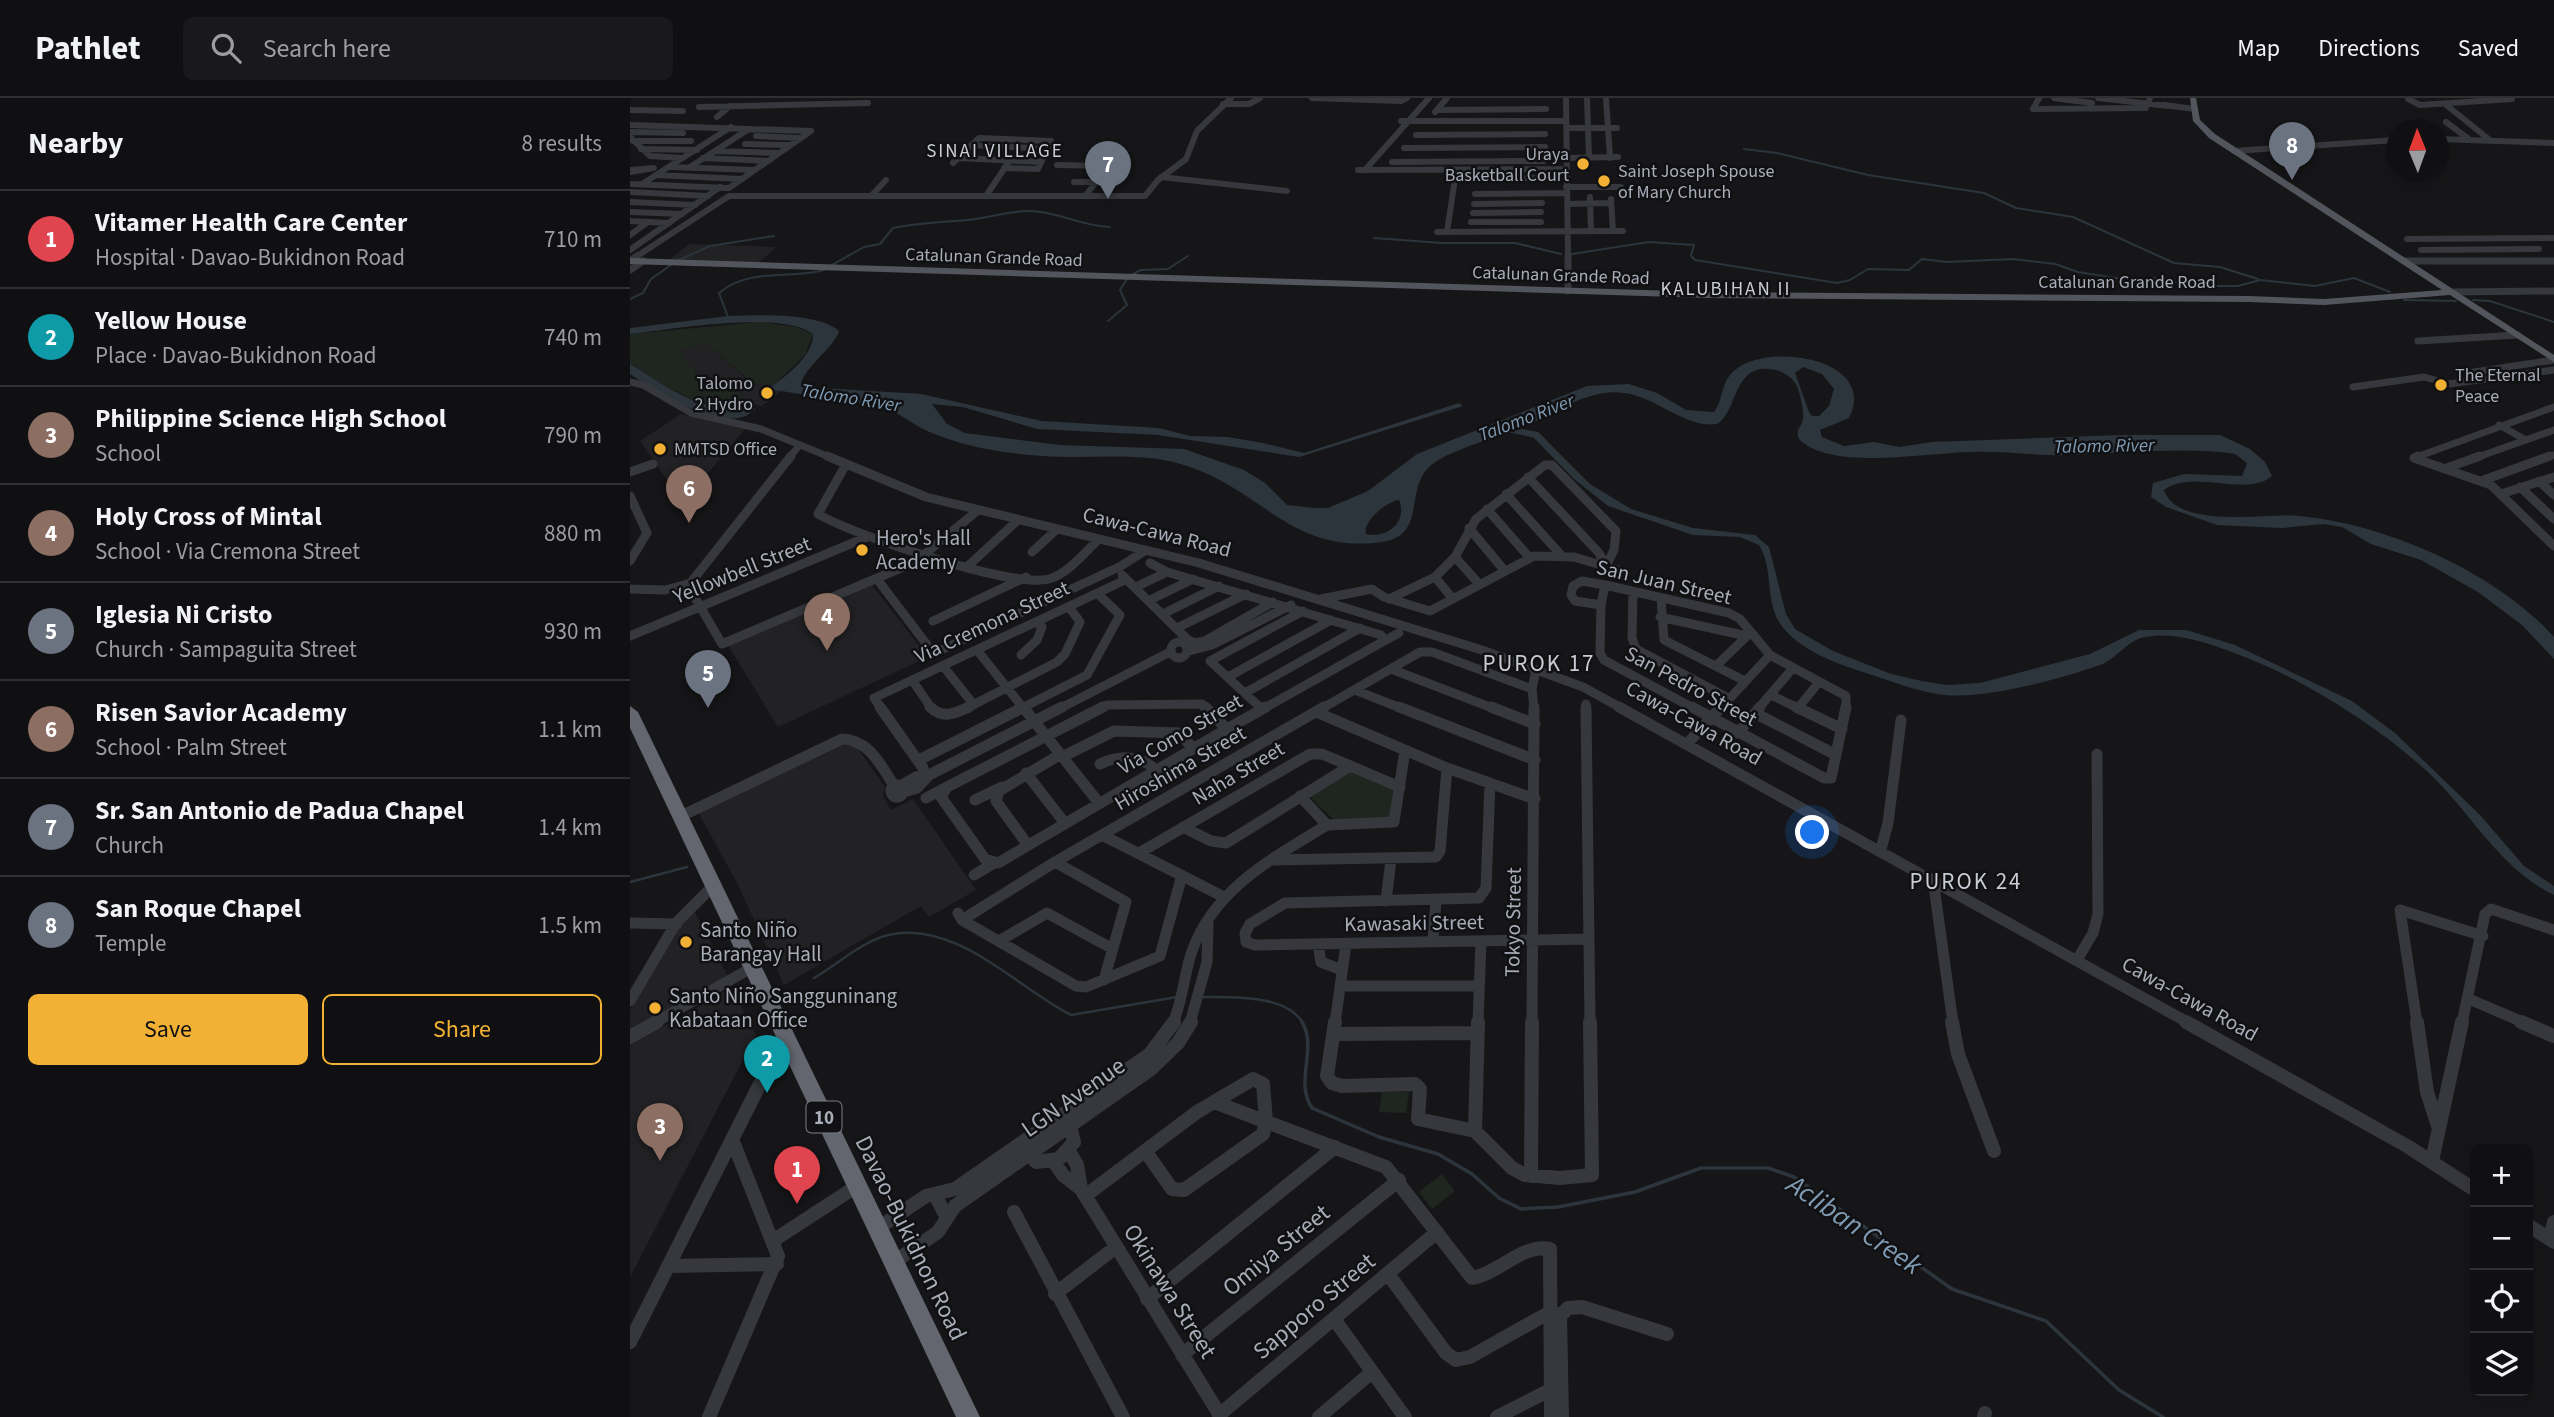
<!DOCTYPE html>
<meta charset="utf-8">
<style>
body{margin:0;font-family:"Source Sans 3",sans-serif;background:#19191b;color:#f1f3f6}
.controls{position:absolute;right:21px;bottom:21px;display:grid;overflow:hidden;border-radius:10px;box-shadow:0 7px 28px #0002}
.controls button{width:63px;height:63px;display:grid;place-items:center;padding:0;border:0;border-bottom:2px solid #303032;background:#101012;color:#f1f3f6;font:35px sans-serif}
.compass{position:absolute;left:1756px;top:21px;width:63px;height:63px;border-radius:50%;background:#101012;box-shadow:0 7px 28px #0002;rotate:359deg}
.you{position:absolute;left:1183px;top:735px;width:24px;height:24px;margin:-18px;border:5px solid #fff;border-radius:50%;background:#1a73e8;box-shadow:0 0 0 10px #1a73e833}
.badge{display:grid;place-items:center;width:46px;height:46px;border-radius:50%;background:#f2b134;color:#fff;font-size:23px;font-weight:700}
.pin{position:absolute;translate:-50% -58px;filter:drop-shadow(0 2px 4px #0008)}
.pin::after{content:'';position:absolute;top:37px;width:24px;height:21px;background:inherit;clip-path:polygon(0 0,100% 0,50% 100%)}
.list{margin:0;padding:0;list-style:none}
h2{display:flex;justify-content:space-between;align-items:center;height:91px;margin:0;padding:0 28px;font-size:30px}
h2 small{font-size:23px;font-weight:400;color:#9c9d9f}
.list li{display:grid;grid-template-columns:46px 1fr auto;gap:21px;align-items:center;box-sizing:border-box;height:98px;padding:0 28px;border-top:2px solid #303032}
.list b{display:block;font-size:26px;white-space:nowrap}
.list p{margin:0;font-size:23px;white-space:nowrap;color:#9c9d9f}
.list em{font-size:23px;font-style:normal;color:#9c9d9f}
.actions{display:flex;gap:14px;padding:21px 28px}
.actions a{flex:1;padding:16px 0;border:2px solid #f2b134;border-radius:10px;text-align:center;font-size:24px;color:#f2b134}
.actions .main{background:#f2b134;color:#111}
.icon{flex:none;width:38px;height:38px;fill:none;stroke:currentColor;stroke-width:2;stroke-linecap:round;stroke-linejoin:round}
.map{position:relative;flex:none;width:1924px;height:1319px;overflow:hidden}
header{display:flex;align-items:center;gap:42px;box-sizing:border-box;height:98px;padding:0 35px;background:#101012;border-bottom:2px solid #303032}
header strong{font-size:33px}
nav{display:flex;gap:38px;margin-inline-start:auto;font-size:24px}
.search{width:490px;height:63px;background:#19191b;display:flex;align-items:center;gap:18px;box-sizing:border-box;padding:0 24px;border-radius:10px;color:#9c9d9f;font-size:26px}
main{display:flex}
aside{flex:1;background:#101012}
.map>svg:first-child{display:block}
</style>
<header>
<strong>Pathlet</strong>
<div class="search"><svg class="icon" aria-label="search" viewBox="0 0 24 24"><circle cx="10" cy="10" r="6"/><path d="M15 15l6 6"/></svg>Search here</div>
<nav><a>Map</a><a>Directions</a><a>Saved</a></nav>
</header>
<main>
<aside>
<h2>Nearby<small>8 results</small></h2>
<ul class="list">
<li><span class="badge" style="background:#e0444e">1</span><div><b>Vitamer Health Care Center</b><p>Hospital · Davao-Bukidnon Road</p></div><em>710 m</em></li>
<li><span class="badge" style="background:#0f9aa8">2</span><div><b>Yellow House</b><p>Place · Davao-Bukidnon Road</p></div><em>740 m</em></li>
<li><span class="badge" style="background:#8d6e63">3</span><div><b>Philippine Science High School</b><p>School</p></div><em>790 m</em></li>
<li><span class="badge" style="background:#8d6e63">4</span><div><b>Holy Cross of Mintal</b><p>School · Via Cremona Street</p></div><em>880 m</em></li>
<li><span class="badge" style="background:#6b7280">5</span><div><b>Iglesia Ni Cristo</b><p>Church · Sampaguita Street</p></div><em>930 m</em></li>
<li><span class="badge" style="background:#8d6e63">6</span><div><b>Risen Savior Academy</b><p>School · Palm Street</p></div><em>1.1 km</em></li>
<li><span class="badge" style="background:#6b7280">7</span><div><b>Sr. San Antonio de Padua Chapel</b><p>Church</p></div><em>1.4 km</em></li>
<li><span class="badge" style="background:#6b7280">8</span><div><b>San Roque Chapel</b><p>Temple</p></div><em>1.5 km</em></li>
</ul>
<div class="actions"><a class="main">Save</a><a>Share</a></div>
</aside>
<div class="map">
<svg width="1924" height="1319" viewBox="0 0 1924 1319">
<rect width="100%" height="100%" fill="#161618"/>
<path fill="#222225" d="M59 146 147 149 128 165 39 162Z
M77 245 122 286H145L139 291 151 293 132 308 113 305 112 295 71 282 50 253Z
M51 316 115 331 53 405 10 343Z
M241 486 298 559 148 629 98 547Z
M211 646 227 649 255 689 253 698 261 712 283 701 346 792 299 819 291 808 154 887 107 785 68 714Z
M64 812 98 879 0 934V912L51 826Z
M102 890 126 937 0 1179V947Z"/>
<path fill="#1e261f" d="M130 224 166 229 183 236 175 257 145 286H123L77 245 50 253 71 282 112 295 113 305C73 317 33 286 0 266V236Z
M720 673 764 692 760 722H704L679 698Z
M752 994H779L776 1015 749 1014Z
M812 1076 825 1093 802 1111 789 1094Z"/>
<path fill="#2c353c" fill-rule="evenodd" d="M98 218C128 217 181 214 207 231L209 234C201 252 173 271 171 287L175 289 291 296 412 323 529 330 560 338 598 339 633 345 674 355 829 305 833 308 669 359 528 337 407 331 333 309 302 306 317 326 335 335 430 347 554 351 614 372 635 385 657 407 684 410H698L738 393 787 356 957 288 999 286 1027 295 1056 312 1084 314C1094 301 1090 284 1105 272 1139 243 1249 261 1219 320L1190 332 1192 339 1214 348 1244 344 1269 349 1302 344 1493 337H1590L1620 351 1635 364 1642 378C1616 400 1563 370 1534 392 1547 432 1638 415 1668 418 1754 425 1866 474 1924 539V561L1892 527 1848 494 1791 462 1741 446 1712 429 1694 426 1652 430 1587 427 1536 409 1521 399 1523 385 1554 376 1612 378 1617 365 1605 356C1555 348 1489 356 1438 357 1406 358 1374 353 1342 354 1299 354 1201 374 1169 341 1165 331 1171 330 1173 321 1174 313 1170 295 1167 288 1164 281 1153 273 1146 272 1102 262 1109 313 1087 326 1058 330 1031 304 1004 297 963 285 925 316 890 331 871 339 849 343 830 352 819 356 806 362 798 370 775 394 796 438 752 444 662 456 634 394 560 369 512 352 463 362 413 358 373 355 332 349 295 332 281 325 269 315 254 309L138 291C154 280 184 258 183 236 151 212 41 231 0 236V230ZM1173 269 1192 276 1204 291 1199 308 1189 318H1182L1179 314 1165 275ZM769 402C778 423 758 441 736 436 732 424 757 403 769 402Z
M0 266C25 281 55 304 84 308 98 310 109 305 123 307L125 311C100 340 30 295 6 280L0 276Z
M910 336 960 386 1001 411 1063 430 1125 437 1139 449 1156 516 1165 531 1203 553 1261 576 1292 583 1317 587 1350 585 1460 556 1509 532H1556L1605 547 1722 603 1765 635 1850 717 1894 768 1924 788V797C1870 771 1842 716 1800 676 1750 629 1672 580 1607 556 1579 545 1545 533 1515 539 1497 542 1487 561 1470 567 1430 581 1356 601 1315 597 1287 594 1259 582 1233 574 1205 565 1175 554 1155 532 1133 508 1145 472 1129 447L1110 439 1063 437 978 408 944 381 903 339Z"/>
<g fill="none" stroke-linecap="round" stroke-linejoin="round">
<path stroke="#2c353c" stroke-width="2" d="M1114 51 1147 55 1238 77 1354 95 1386 110 1443 119 1544 165 1590 169 1628 181
M744 140 812 145H885L931 156
M942 156 1019 144 1064 147 1061 158 1065 162 1207 185 1220 182 1238 171 1279 172 1292 161 1317 164 1383 161 1425 166 1448 174 1493 181 1526 180 1563 188H1608L1630 182 1685 188 1724 180 1760 194
M47 163 80 148 144 138
M200 168 234 149 250 146 263 130C288 125 312 124 338 122 359 120 381 112 402 113 429 114 450 128 480 129
M501 177 511 172 538 171 558 158
M0 201 13 195 21 181 41 167
M1774 202 1826 203
M1843 202 1860 203 1924 224
M98 219 89 195C120 169 158 182 194 172
M478 223 497 207 490 192 497 181"/>
<path stroke="#2c353c" stroke-width="2.5" d="M0 784 57 769
M184 880C208 866 231 844 258 837 325 821 386 889 441 917L547 899
M571 899C600 899 656 896 673 925"/>
<path stroke="#2c353c" stroke-width="3.5" d="M672 924C688 950 664 984 682 1010L749 1039 808 1056 842 1076 869 1100 891 1111 928 1109 1005 1094 1071 1070H1138L1164 1079 1322 1191 1416 1223 1489 1292 1533 1319"/>
<path stroke="#2c353c" stroke-width="6" d="M877 331 907 337 915 345"/>
<path stroke="#37383d" stroke-width="6" d="M682 0 771 3 777 0
M936 0 938 160
M957 0 959 60
M976 0 980 60
M1409 0 1403 11 1516 10 1520 0
M1424 0 1462 5
M1468 0 1538 8
M1778 1 1790 7 1882 1
M593 6H619L630 0
M1815 6 1861 43
M1534 7 1565 11
M69 9 238 5
M0 12 53 13
M807 12 916 11
M805 14 817 0
M87 19 100 8
M771 23H936
M1816 24 1840 42
M0 27 181 33
M936 30H987
M0 34 53 35
M786 37 915 36
M126 38 171 40
M0 39 20 58 52 60
M1808 41 1924 45
M3 43H61
M115 46 160 47
M342 47 418 51
M774 50 915 49
M11 51 67 52
M85 53 149 55
M1604 53 1766 42
M73 60 137 63
M329 60 411 64
M936 60 988 59
M762 64 914 63
M323 65 349 40 421 43 408 71 374 70
M427 67 479 68
M41 69 125 72
M60 69 119 31
M728 72 936 71
M735 72 799 0
M0 74 24 70 1 72
M27 77 112 81
M531 79 657 93
M825 81 908 80
M444 84H466
M0 86 99 90 181 33
M12 86 101 29
M936 89H991
M0 94 78 98
M845 96 936 95
M242 97 256 82
M356 98 378 65
M455 98 479 68
M960 99 961 133
M981 101 983 133
M0 104 65 107
M844 106 912 105
M937 106 981 105
M0 114 52 116
M843 115 911 114
M0 123 39 125
M841 124H911
M807 134 993 133
M817 134 826 74
M0 137 18 124
M1777 141 1924 140
M0 152 90 89
M1791 152 1909 151
M4 160 99 98H515L528 82 556 61 567 33 601 0"/>
<path stroke="#37383d" stroke-width="7" d="M938 158V193
M0 163 7 158
M1774 163H1924
M0 172 13 163
M1823 194 1924 193
M1788 243 1887 237
M1844 274 1924 262
M0 284 13 287 61 315 131 331 202 360
M1723 289 1794 279 1819 286 1924 272
M1869 327 1896 342
M159 360 168 349
M1784 360 1924 309
M1845 360 1924 332
M1915 360 1924 357"/>
<path stroke="#37383d" stroke-width="9" d="M161 358 62 483 64 498 92 546 285 464 347 413
M197 358 296 399 569 465 852 552 953 589 993 611
M1784 360 1861 387 1924 448
M1784 360 1788 358
M215 368 188 416C223 437 383 491 419 481 438 476 455 454 469 441
M1814 371 1850 358
M0 374 23 366
M898 379 969 455 976 468
M1851 383 1920 358
M1909 383 1924 397
M1890 389 1924 421
M876 396 931 457
M1871 396 1924 379
M0 398 17 435 0 463
M857 411 899 459
M839 430 874 472
M402 454 427 431
M825 459 850 487
M520 465 537 474 751 537 754 543 633 611
M339 467 388 422
M492 477 558 542 565 545 575 543 643 504
M805 479 823 501
M247 481 301 552
M975 487 1099 515 1110 521 1140 557 1216 598V611
M506 489 537 474
M0 491 35 492 61 485
M1003 494 1002 540 1006 551 1098 600
M1031 500 1034 542 1115 583
M691 501 742 491 754 499 800 513 904 458 944 459 988 472
M759 501 805 479 825 459 846 421 915 367H922L986 433 984 452 976 468
M520 502 563 481
M971 507 970 555 974 562 1065 611
M971 507 945 503 941 497 943 488 952 483 975 487
M971 507 975 487
M533 516 589 488
M1030 519 1117 538
M303 523 396 479
M547 530 616 496
M0 538 237 439
M754 543 769 535
M541 552a8 8 0 1 1 16 0a8 8 0 1 1-16 0Z
M347 552 394 611
M309 553 491 468 516 452
M559 553 582 547 661 507
M391 557 407 542 412 529 406 524
M313 568 344 607
M1086 568 1119 536
M761 571 865 611
M598 579 701 522
M282 582 302 611
M725 592 773 611
M615 595 730 530
M1141 597 1170 611
M956 606V611
M1168 610 1189 584
M252 611 244 600 495 482
M335 611 427 564 435 556 450 524 439 509
M390 611 457 577 490 517 467 495
M429 611 540 554
M469 611 477 607 572 606 577 611
M632 611 580 563 673 513
M691 611 790 554H802L902 591
M904 611 902 591 906 572
M1090 611 1140 557
M1128 611 1163 570"/>
<path stroke="#37383d" stroke-width="11" d="M250 609 293 670
M300 609C313 621 324 616 339 609
M393 609 469 705
M473 609 317 689 311 699 355 761 368 765 597 631
M575 609 597 631
M630 609 632 611
M769 609 905 662
M861 609 905 626
M956 609 960 925
M989 609 1559 925
M1062 609 1194 680H1201L1216 609
M1166 609 1212 631
M686 614 817 670 905 701
M1125 615 1206 657
M597 631 636 609
M1108 635 1130 609
M1057 646 1091 609
M434 658 484 633 549 635 563 650
M289 662 394 609
M470 666C489 657 509 657 525 671
M396 675 434 724
M860 685 856 790 849 800 655 805 620 826 615 835 616 844 625 847 958 841
M261 693a6 6 0 1 1 12 0a6 6 0 1 1-12 0Z
M270 688 286 679 299 677 432 609
M274 694 287 690 299 677
M670 698 697 727 764 724 775 652
M296 700 315 690
M345 702 372 689
M49 719 212 641C240 642 251 668 265 689
M553 729 581 743 596 745 720 668
M472 737 592 798
M397 746 366 703 369 693 431 656
M1251 751 1258 725 1271 622
M509 755 680 656H692L770 689
M642 762 806 759 810 753 817 670
M425 764 496 804 474 882
M344 777 364 765
M1303 781 1323 925
M756 803 761 762
M328 815 332 822 446 888 456 889 530 858 552 777
M332 822 425 764 694 609
M0 825 47 826
M369 843 417 815 481 850
M803 844 806 802
M688 846 691 864 712 872
M1447 862 1463 835 1468 816 1467 656
M710 888H848
M1839 901 1895 925
M0 903 46 825 83 788
M24 925 123 869
M543 925C553 902 554 876 562 853 585 790 643 760 697 727
M560 925 577 864 578 825
M705 925 716 846
M848 925 851 843
M902 925 904 609
M1787 925 1770 812 1853 838
M1832 925 1855 816 1861 811 1924 832"/>
<path stroke="#37383d" stroke-width="14" d="M705 924 697 978 702 985 712 988 785 986 790 991 788 1021 845 1033 882 1070 895 1077 930 1080 962 1077 960 924
M1322 924 1328 956 1364 1053
M1556 924 1777 1048 1845 1092
M1787 924 1797 994 1809 1031
M1891 924 1924 938
M703 936 847 935
M0 939 27 924
M584 1004 756 1069 842 1180C868 1176 893 1145 920 1151L921 1319
M845 1033 848 924
M395 1051 406 1064 429 1061 444 1044 439 1024
M439 1053 447 1067 451 1091
M1802 1063 1832 924
M424 1064 433 1077 451 1091 591 1319
M901 1078 902 924
M305 1097 317 1120
M455 1098 567 1014 623 981 633 986 636 1023 633 1036 554 1092 542 1091 516 1054
M384 1114 493 1319
M1898 1127 1924 1144
M248 1130 296 1098 325 1091 520 956 544 924
M1920 1141 1924 1124
M144 1142 227 1088
M264 1164 308 1134 325 1108 521 971 548 945 561 924
M39 1168 147 1166
M758 1176 816 1255 826 1262 840 1259 922 1213
M425 1196 486 1149
M517 1201 705 1049
M704 1221 775 1319
M0 1244 133 980 143 965 162 952
M552 1257 769 1082
M589 1317 807 1134
M79 1319 148 1158 102 1041
M689 1319 742 1274
M867 1319 922 1291
M932 1319 930 1218 938 1210 952 1209 1037 1236
M1354 1319 1355 1315"/>
<path fill="#53555c" fill-rule="evenodd" d="M1560 0H1566L1570 22 1585 36 1924 257V264L1820 197 1694 207 1619 204 1077 200 0 166V160L1077 194 1619 198 1694 201 1812 192 1579 40 1563 23Z"/>
<path fill="#63666e" fill-rule="evenodd" d="M0 608 8 614 350 1319H326L0 630Z"/>
</g>
<g fill="#f2b134" stroke="#111113" stroke-width="2.5">
<circle cx="953" cy="66" r="7"/>
<circle cx="974" cy="83" r="7"/>
<circle cx="1811" cy="287" r="7"/>
<circle cx="137" cy="295" r="7"/>
<circle cx="30" cy="351" r="7"/>
<circle cx="232" cy="452" r="7"/>
<circle cx="56" cy="844" r="7"/>
<circle cx="25" cy="910" r="7"/>
</g>
<g text-anchor="middle" stroke-width="5" stroke-linejoin="round" paint-order="stroke">
<g font-size="18" fill="#a8adb8" stroke="#111113" text-anchor="start">
<text x="939" y="62" text-anchor="end">Uraya<tspan x="939" dy="21">Basketball Court</tspan></text>
<text x="988" y="79">Saint Joseph Spouse<tspan x="988" dy="21">of Mary Church</tspan></text>
<text x="1825" y="283">The Eternal<tspan x="1825" dy="21">Peace</tspan></text>
<text x="123" y="291" text-anchor="end">Talomo<tspan x="123" dy="21">2 Hydro</tspan></text>
<text x="44" y="357">MMTSD Office</text>
</g>
<g font-size="18" fill="#a8adb8" stroke="#111113">
<text transform="translate(364 159) rotate(2)" y="6">Catalunan Grande Road</text>
<text transform="translate(931 177) rotate(2)" y="6">Catalunan Grande Road</text>
<text x="1497" y="190">Catalunan Grande Road</text>
</g>
<g font-size="19" letter-spacing="2" fill="#c9ccd4" stroke="#111113">
<text x="365" y="59">SINAI VILLAGE</text>
<text x="1096" y="197">KALUBIHAN II</text>
</g>
<g font-size="19" font-style="italic" fill="#7f9bb3" stroke="#111113">
<text transform="translate(221 299) rotate(9)" y="7">Talomo River</text>
<text transform="translate(896 319) rotate(-21)" y="7">Talomo River</text>
<text transform="translate(1474 347) rotate(-1)" y="7">Talomo River</text>
</g>
<rect fill="#111113" stroke="#7b7e86" stroke-width="2" x="176.5" y="1003.5" width="35" height="31" rx="5"/>
<g font-size="19" font-weight="bold" fill="#a8adb8">
<text x="194" y="1026">10</text>
</g>
<g font-size="21" fill="#a8adb8" stroke="#111113">
<text transform="translate(527 434) rotate(14)" y="7">Cawa-Cawa Road</text>
<text transform="translate(112 472) rotate(-22)" y="7">Yellowbell Street</text>
<text transform="translate(1034 484) rotate(13)" y="7">San Juan Street</text>
<text transform="translate(362 524) rotate(-25)" y="7">Via Cremona Street</text>
<text transform="translate(1061 588) rotate(28)" y="7">San Pedro Street</text>
<text transform="translate(1064 625) rotate(29)" y="7">Cawa-Cawa Road</text>
<text transform="translate(550 636) rotate(-30)" y="7">Via Como Street</text>
<text transform="translate(550 670) rotate(-30)" y="7">Hiroshima Street</text>
<text transform="translate(608 675) rotate(-31)" y="7">Naha Street</text>
<text transform="translate(883 824) rotate(-89)" y="7">Tokyo Street</text>
<text transform="translate(784 825) rotate(-1)" y="7">Kawasaki Street</text>
<text transform="translate(1560 901) rotate(29)" y="7">Cawa-Cawa Road</text>
</g>
<g font-size="21" fill="#a8adb8" stroke="#111113" text-anchor="start">
<text x="246" y="447">Hero's Hall<tspan x="246" dy="24">Academy</tspan></text>
<text x="70" y="839">Santo Niño<tspan x="70" dy="24">Barangay Hall</tspan></text>
<text x="39" y="905">Santo Niño Sangguninang<tspan x="39" dy="24">Kabataan Office</tspan></text>
</g>
<g font-size="23" letter-spacing="2" fill="#c9ccd4" stroke="#111113">
<text x="909" y="573">PUROK 17</text>
<text x="1336" y="791">PUROK 24</text>
</g>
<g font-size="24" fill="#a8adb8" stroke="#111113">
<text transform="translate(443 999) rotate(-35)" y="8">LGN Avenue</text>
<text transform="translate(281 1140) rotate(64)" y="8">Davao-Bukidnon Road</text>
<text transform="translate(646 1152) rotate(-39)" y="8">Omiya Street</text>
<text transform="translate(540 1193) rotate(58)" y="8">Okinawa Street</text>
<text transform="translate(684 1208) rotate(-40)" y="8">Sapporo Street</text>
</g>
<g font-size="28" font-style="italic" fill="#7f9bb3" stroke="#111113">
<text transform="translate(1225 1126) rotate(34)" y="10">Acliban Creek</text>
</g>
</g>
</svg>
<div class="controls">
<button>+</button>
<button>−</button>
<button><svg class="icon" aria-label="locate" viewBox="0 0 24 24"><circle cx="12" cy="12" r="6"/><path d="M12 2v4M12 18v4M2 12h4M18 12h4"/></svg></button>
<button><svg class="icon" aria-label="layers" viewBox="0 0 24 24"><path d="M12 4l9 5-9 5-9-5zM3 14l9 5 9-5"/></svg></button>
</div>
<svg class="compass" viewBox="-18 -18 36 36"><path d="M0-13l5 13h-10z" fill="#e53935"/><path d="M0 13l5-13h-10z" fill="#9c9d9f"/></svg>
<div class="you"></div>
<div class="pin badge" style="left:167px;top:1106px;background:#e0444e">1</div>
<div class="pin badge" style="left:137px;top:995px;background:#0f9aa8">2</div>
<div class="pin badge" style="left:30px;top:1063px;background:#8d6e63">3</div>
<div class="pin badge" style="left:197px;top:553px;background:#8d6e63">4</div>
<div class="pin badge" style="left:78px;top:610px;background:#6b7280">5</div>
<div class="pin badge" style="left:59px;top:425px;background:#8d6e63">6</div>
<div class="pin badge" style="left:478px;top:101px;background:#6b7280">7</div>
<div class="pin badge" style="left:1662px;top:82px;background:#6b7280">8</div>
</div>
</main>
